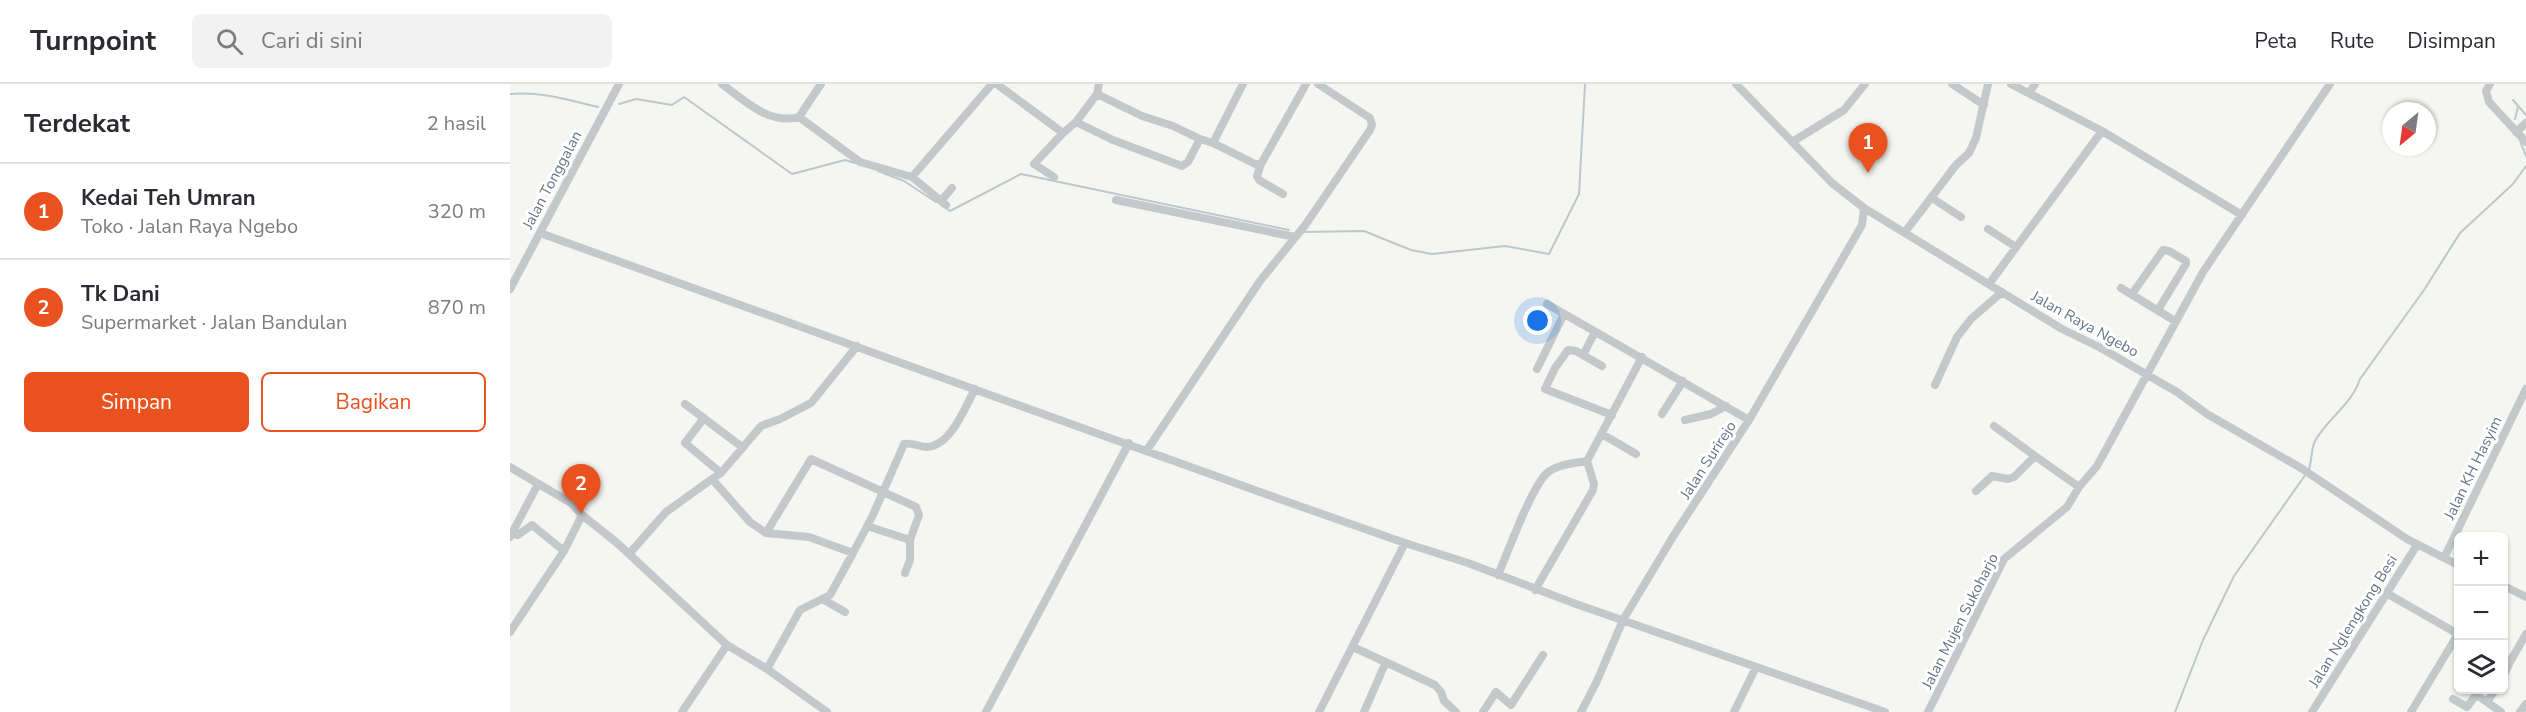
<!DOCTYPE html>
<html lang="id">
<meta charset="utf-8">
<style>
body{margin:0;font-family:"Nunito Sans",sans-serif;background:#f2f2f3;color:#2b2b33}
.controls{position:absolute;right:18px;bottom:18px;display:grid;overflow:hidden;border-radius:9px;box-shadow:0 2px 4px #0004}
.controls button{width:54px;height:54px;display:grid;place-items:center;padding:0;border:0;border-bottom:2px solid #e1e1e2;background:#fff;color:#2b2b33;font:30px sans-serif}
.compass{position:absolute;left:1872px;top:18px;width:54px;height:54px;border-radius:50%;background:#fff;box-shadow:0 2px 4px #0004;rotate:209deg}
.you{position:absolute;left:1028px;top:237px;width:21px;height:21px;margin:-15px;border:4px solid #fff;border-radius:50%;background:#1a73e8;box-shadow:0 0 0 9px #1a73e833}
.badge{display:grid;place-items:center;width:39px;height:39px;border-radius:50%;background:#e9511e;color:#fff;font-size:20px;font-weight:700}
.pin{position:absolute;translate:-50% -50px;filter:drop-shadow(0 2px 3px #0008)}
.pin::after{content:'';position:absolute;top:32px;width:21px;height:18px;background:inherit;clip-path:polygon(0 0,100% 0,50% 100%)}
.list{margin:0;padding:0;list-style:none}
h2{display:flex;justify-content:space-between;align-items:center;height:78px;margin:0;padding:0 24px;font-size:26px}
h2 small{font-size:20px;font-weight:400;color:#7c7c81}
.list li{display:grid;grid-template-columns:39px 1fr auto;gap:18px;align-items:center;box-sizing:border-box;height:96px;padding:0 24px;border-top:2px solid #e1e1e2}
.list b{display:block;font-size:22px;white-space:nowrap}
.list p{margin:0;font-size:20px;white-space:nowrap;color:#7c7c81}
.list em{font-size:20px;font-style:normal;color:#7c7c81}
.actions{display:flex;gap:12px;padding:18px 24px}
.actions a{flex:1;padding:14px 0;border:2px solid #e9511e;border-radius:9px;text-align:center;font-size:21px;color:#e9511e}
.actions .main{background:#e9511e;color:#fff}
.icon{flex:none;width:33px;height:33px;fill:none;stroke:currentColor;stroke-width:2;stroke-linecap:round;stroke-linejoin:round}
.map{position:relative;flex:none;width:2016px;height:628px;overflow:hidden}
header{display:flex;align-items:center;gap:36px;box-sizing:border-box;height:84px;padding:0 30px;background:#fff;border-bottom:2px solid #e1e1e2}
header strong{font-size:28px}
nav{display:flex;gap:33px;margin-inline-start:auto;font-size:21px}
.search{width:420px;height:54px;background:#f2f2f3;display:flex;align-items:center;gap:15px;box-sizing:border-box;padding:0 21px;border-radius:9px;color:#7c7c81;font-size:22px}
main{display:flex}
aside{flex:1;background:#fff}
.map>svg:first-child{display:block}
</style>
<header>
<strong>Turnpoint</strong>
<div class="search"><svg class="icon" aria-label="search" viewBox="0 0 24 24"><circle cx="10" cy="10" r="6"/><path d="M15 15l6 6"/></svg>Cari di sini</div>
<nav><a>Peta</a><a>Rute</a><a>Disimpan</a></nav>
</header>
<main>
<aside>
<h2>Terdekat<small>2 hasil</small></h2>
<ul class="list">
<li><span class="badge">1</span><div><b>Kedai Teh Umran</b><p>Toko · Jalan Raya Ngebo</p></div><em>320 m</em></li>
<li><span class="badge">2</span><div><b>Tk Dani</b><p>Supermarket · Jalan Bandulan</p></div><em>870 m</em></li>
</ul>
<div class="actions"><a class="main">Simpan</a><a>Bagikan</a></div>
</aside>
<div class="map">
<svg width="2016" height="628" viewBox="0 0 2016 628">
<rect width="100%" height="100%" fill="#f5f6f1"/>
<g fill="none" stroke-linecap="round" stroke-linejoin="round">
<path stroke="#bcc8cc" stroke-width="2" d="M0 10C30 7 59 16 88 23
M2003 16 2016 31
M109 20 126 15 162 21 174 13 282 90 335 76 345 79
M2005 35 2008 23
M2010 57 2016 72
M368 87 394 97 426 118
M436 124 440 127 511 90 779 146
M795 148 854 147 901 166 922 170 995 162 1039 170 1069 110 1075 0
M1799 385C1802 376 1801 365 1805 357 1818 334 1842 320 1850 295L1914 206 1950 149 2003 100 2016 82
M1665 628 1693 556 1724 492 1796 390"/>
<path stroke="#c5c8cb" stroke-width="8" d="M212 0C235 17 259 41 289 33
M311 0 289 33 350 78 402 93 482 0
M589 0 587 10 632 32 663 42 690 55
M1226 0 1322 99 1354 124 1552 245 1589 263 1667 308 1697 330 1791 384 1897 455 1948 481
M1442 0 1474 21
M1980 0 1976 7 1979 18 2016 58
M488 1 553 49 566 38 603 56 672 82 678 78 690 55 703 59 745 80H751L796 0
M1519 9 1525 0
M566 38 587 10
M1592 47 1732 131
M2006 48 2016 39
M1282 58 1334 26 1355 0
M703 59 733 0
M751 80 747 92 749 96 773 110
M402 93 436 121
M544 93 524 80 553 49
M1422 114 1451 133
M606 116 785 153
M431 117 442 104
M1478 145 1506 163
M1395 148 1446 81 1459 69 1466 54 1478 0
M30 149 778 418 895 459 958 479 1066 520 1375 628
M1479 200 1592 47 1501 0
M1611 204 1665 237
M0 205 109 0
M1622 210 1653 166 1659 167 1676 177V180L1648 226
M1037 220 1239 336
M1073 271 1085 248
M1092 282 1066 267 1058 266 1045 284 1035 305 1102 331
M1027 285 1054 230
M1425 301 1447 253 1461 235 1492 208
M175 320 232 363
M1152 330 1173 297
M194 334 175 359 211 389
M1175 336 1201 330 1216 322
M1484 342 1525 372
M1092 350 1126 370
M637 366 750 197 796 140 860 46 862 41 860 34 808 0
M0 383 61 419 72 431 54 467 0 548
M202 395 211 389 251 342 270 335 301 319 347 262
M1466 407 1482 392 1498 395 1504 393 1525 372 1569 403
M72 431 106 458 217 561 257 585 317 628
M357 442 400 456V476L395 489
M0 449 8 451 22 441 54 467
M256 449 299 453 343 469 362 433 394 360C402 358 409 363 417 363 441 362 455 323 465 305
M0 453 28 400
M119 470 156 428 202 395 240 438 256 449 301 375 406 423 409 431 400 456
M1934 474 2016 305
M988 491C998 468 1021 404 1037 389 1047 380 1065 379 1077 377
M1994 502 2016 513
M1025 506 1083 406 1084 400 1077 377 1132 273
M1878 510 1948 550
M314 516 335 528
M843 563 925 601 931 608 934 617 946 628
M1994 575 2000 578 2016 550
M257 585 290 526 320 511 343 469
M1994 591 2000 578
M1943 615 1957 623 1966 611 1977 618 1985 606
M1977 618 1991 628
M172 628 217 561
M476 628 619 359
M809 628 895 459
M854 628 875 580
M973 628 986 608 1001 621 1033 571
M1071 628 1087 597 1113 536 1164 451 1239 336 1352 141 1354 124
M1224 628 1246 583
M1418 628 1494 475 1557 423 1569 403 1587 382 1693 188 1820 0
M1802 628 1907 461
M1901 628 1948 550
M2010 628 2016 620"/>
</g>
<g text-anchor="middle" stroke-width="6" stroke-linejoin="round" paint-order="stroke">
<g font-size="15" fill="#637584" stroke="#fff">
<text transform="translate(42 96) rotate(-62)" y="5">Jalan Tonggalan</text>
<text transform="translate(1575 240) rotate(29)" y="5">Jalan Raya Ngebo</text>
<text transform="translate(1198 376) rotate(-57)" y="5">Jalan Surirejo</text>
<text transform="translate(1963 384) rotate(-64)" y="5">Jalan KH Hasyim</text>
<text transform="translate(1450 537) rotate(-63)" y="5">Jalan Mujen Sukoharjo</text>
<text transform="translate(1843 537) rotate(-58)" y="5">Jalan Nglengkong Besi</text>
</g>
</g>
</svg>
<div class="controls">
<button>+</button>
<button>−</button>
<button><svg class="icon" aria-label="layers" viewBox="0 0 24 24"><path d="M12 4l9 5-9 5-9-5zM3 14l9 5 9-5"/></svg></button>
</div>
<svg class="compass" viewBox="-18 -18 36 36"><path d="M0-13l5 13h-10z" fill="#e53935"/><path d="M0 13l5-13h-10z" fill="#7c7c81"/></svg>
<div class="you"></div>
<div class="pin badge" style="left:1358px;top:89px">1</div>
<div class="pin badge" style="left:71px;top:430px">2</div>
</div>
</main>
